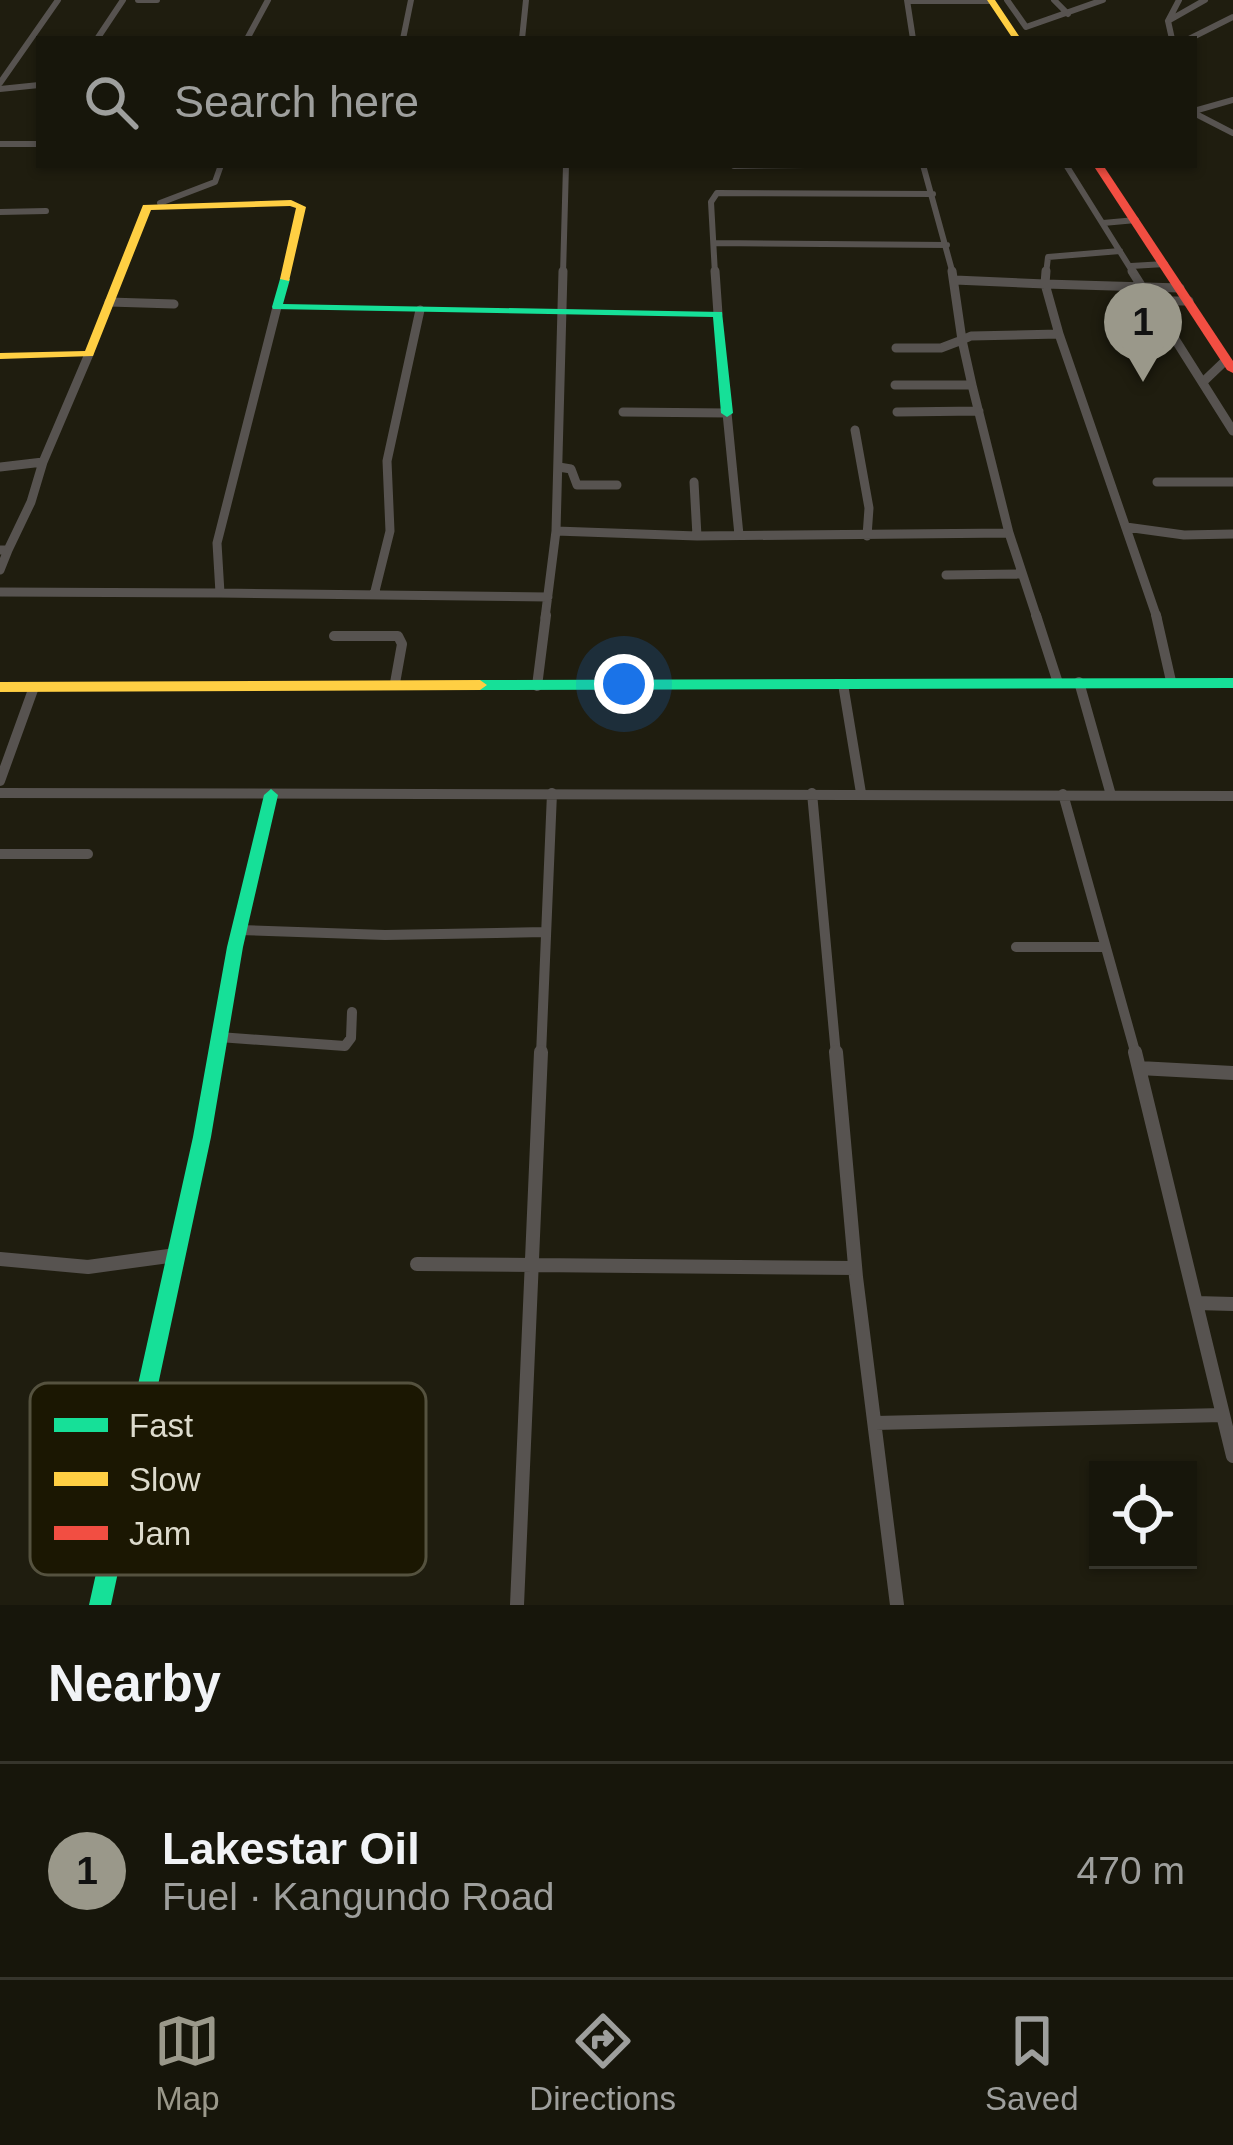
<!DOCTYPE html>
<meta charset="utf-8">
<style>
body{margin:0;font-family:Helvetica,sans-serif;background:#201f14;color:#f1f3f6}
.controls{position:absolute;right:36px;bottom:36px;display:grid;overflow:hidden;border-radius:0px;box-shadow:0 3px 9px #0004}
.controls button{width:108px;height:108px;display:grid;place-items:center;padding:0;border:0;border-bottom:3px solid #36352c;background:#17160b;color:#f1f3f6;font:60px sans-serif}
.you{position:absolute;left:624px;top:684px;width:42px;height:42px;margin:-30px;border:9px solid #fff;border-radius:50%;background:#1a73e8;box-shadow:0 0 0 18px #1a73e833}
.badge{display:grid;place-items:center;width:78px;height:78px;border-radius:50%;background:#9a988a;color:#111;font-size:39px;font-weight:700}
.pin{position:absolute;translate:-50% -99px;filter:drop-shadow(0 3px 6px #0008)}
.pin::after{content:'';position:absolute;top:63px;width:42px;height:36px;background:inherit;clip-path:polygon(0 0,100% 0,50% 100%)}
.list{margin:0;padding:0;list-style:none}
h2{display:flex;justify-content:space-between;align-items:center;height:156px;margin:0;padding:0 48px;font-size:51px}
h2 small{font-size:39px;font-weight:400;color:#9e9f9d}
.list li{display:grid;grid-template-columns:78px 1fr auto;gap:36px;align-items:center;box-sizing:border-box;height:216px;padding:0 48px;border-top:3px solid #36352c}
.list b{display:block;font-size:45px;white-space:nowrap}
.list p{margin:0;font-size:39px;white-space:nowrap;color:#9e9f9d}
.list em{font-size:39px;font-style:normal;color:#9e9f9d}
.icon{flex:none;width:66px;height:66px;fill:none;stroke:currentColor;stroke-width:2;stroke-linecap:round;stroke-linejoin:round}
.map{position:relative;flex:none;width:1233px;height:1605px;overflow:hidden}
.search{position:absolute;background:#17160b;box-shadow:0 3px 9px #0004;left:36px;right:36px;top:36px;height:132px;display:flex;align-items:center;gap:30px;box-sizing:border-box;padding:0 42px;border-radius:0px;color:#9e9f9d;font-size:45px}
.sheet{height:372px;background:#17160b}
nav{display:flex;justify-content:space-around;align-items:center;box-sizing:border-box;height:168px;border-top:3px solid #36352c;background:#17160b;font-size:33px;color:#9e9f9d}
nav a{display:grid;justify-items:center;gap:6px}
nav .on{color:#9a988a}
.map>svg:first-child{display:block}
</style>
<div class="map">
<svg width="1233" height="1605" viewBox="0 0 1233 1605">
<rect width="100%" height="100%" fill="#1f1d0f"/>
<g fill="none" stroke-linecap="round" stroke-linejoin="round">
<path stroke="#575350" stroke-width="6" d="M138 0H157
M907 0 913 39
M1007 0 1026 27 1103 0
M1054 0 1068 14
M908 1H991
M1168 21 1205 0
M97 39 123 0
M247 39 268 0
M403 39 411 0
M522 39 526 0
M1172 39 1168 21 1179 0
M1189 39 1233 17
M0 83 58 0
M0 89 39 85
M1194 111 1233 100
M1194 113 1233 133
M0 144H39
M923 165 953 274
M1066 165 1134 274
M734 166 806 165
M160 203 215 182 221 165
M0 212 46 211
M1103 223 1136 220
M714 243 947 245
M1131 266 1165 264
M563 274 566 165
M715 274 711 202 717 193 933 194
M1046 274 1048 257 1120 251"/>
<path stroke="#575350" stroke-width="9" d="M715 271 718 314
M1132 271 1233 431
M955 280 1045 284 1046 271
M1155 301H1189
M109 302 174 304
M277 307 217 543 220 593 548 597
M1059 334 1045 284 1180 288
M896 348H941L962 340 952 271
M1203 382 1226 360
M895 385H972L962 340 971 336 1059 334 1157 618
M972 385 1009 533
M623 412 727 413 739 535
M897 412 979 411
M855 430 869 508 867 536
M0 467 43 462 89 354
M559 467 571 469 577 485H617
M694 482 697 536
M1157 482H1233
M1126 527 1184 535 1233 534
M556 531 697 536 1009 533 1037 618
M0 550H8L31 502 43 462
M0 570 8 550
M946 575 1021 574
M0 592 220 593
M374 595 390 531 387 461 420 310
M545 618 556 531 563 271"/>
<path stroke="#575350" stroke-width="10" d="M1036 615 1058 683
M1156 615 1171 681
M334 636H398L402 644 395 683
M1079 682 1111 795
M843 684 861 793
M537 686 546 615
M0 781 34 687
M0 793 1233 796
M812 793 836 1055
M1063 794 1136 1055
M0 854H88
M239 930 385 935 545 932
M1016 947H1104
M219 1037 345 1046 351 1038 352 1012
M541 1055 552 793"/>
<path stroke="#575350" stroke-width="14" d="M836 1052 856 1277 897 1605
M1135 1052 1233 1456
M1139 1068 1233 1073
M0 1259 88 1267 176 1255
M417 1264 855 1268
M1196 1303 1233 1304
M875 1423 1223 1415
M517 1605 541 1052"/>
<path fill="#16e098" fill-rule="evenodd" d="M285 276 290 279 283 304 722 312 733 413 727 417 721 413 713 317 273 309 272 307 280 279Z
M1233 678V688L480 690 473 685 480 680Z
M271 789 278 795 243 947 211 1137 111 1605H89L193 1137 227 947 264 795Z"/>
<path fill="#ffcf43" fill-rule="evenodd" d="M987 0H995L1021 39H1013Z
M291 200 306 207 289 281 280 279 296 208 290 206 151 210 93 356 0 359V353L85 351 143 205Z
M480 680 487 685 480 690 0 692V682Z"/>
<path fill="#f24e42" fill-rule="evenodd" d="M1093 165H1103L1233 361V373L1227 370Z"/>
</g>
<rect x="30" y="1383" width="396" height="192" rx="18" fill="#1b1702" stroke="#55523f" stroke-width="3"/>
<rect x="54" y="1418" width="54" height="14" fill="#16e098"/>
<rect x="54" y="1472" width="54" height="14" fill="#ffcf43"/>
<rect x="54" y="1526" width="54" height="14" fill="#f24e42"/>
<g font-size="33" fill="#dddbcd">
<text x="129" y="1437">Fast</text>
<text x="129" y="1491">Slow</text>
<text x="129" y="1545">Jam</text>
</g>
</svg>
<div class="controls">
<button><svg class="icon" aria-label="locate" viewBox="0 0 24 24"><circle cx="12" cy="12" r="6"/><path d="M12 2v4M12 18v4M2 12h4M18 12h4"/></svg></button>
</div>
<div class="you"></div>
<div class="pin badge" style="left:1143px;top:382px">1</div>
<div class="search"><svg class="icon" aria-label="search" viewBox="0 0 24 24"><circle cx="10" cy="10" r="6"/><path d="M15 15l6 6"/></svg>Search here</div>
</div>
<section class="sheet">
<h2>Nearby<small></small></h2>
<ul class="list">
<li><span class="badge">1</span><div><b>Lakestar Oil</b><p>Fuel · Kangundo Road</p></div><em>470 m</em></li>
</ul>
</section>
<nav>
<a class="on"><svg class="icon" aria-label="map" viewBox="0 0 24 24"><path d="M3 6l6-2 6 2 6-2v14l-6 2-6-2-6 2zM9 4v14M15 6v14"/></svg>Map</a>
<a><svg class="icon" aria-label="directions" viewBox="0 0 24 24"><path d="M12 3l9 9-9 9-9-9zM9 14v-3h6M13 9l2 2-2 2"/></svg>Directions</a>
<a><svg class="icon" aria-label="saved" viewBox="0 0 24 24"><path d="M7 4h10v16l-5-4-5 4z"/></svg>Saved</a>
</nav>
